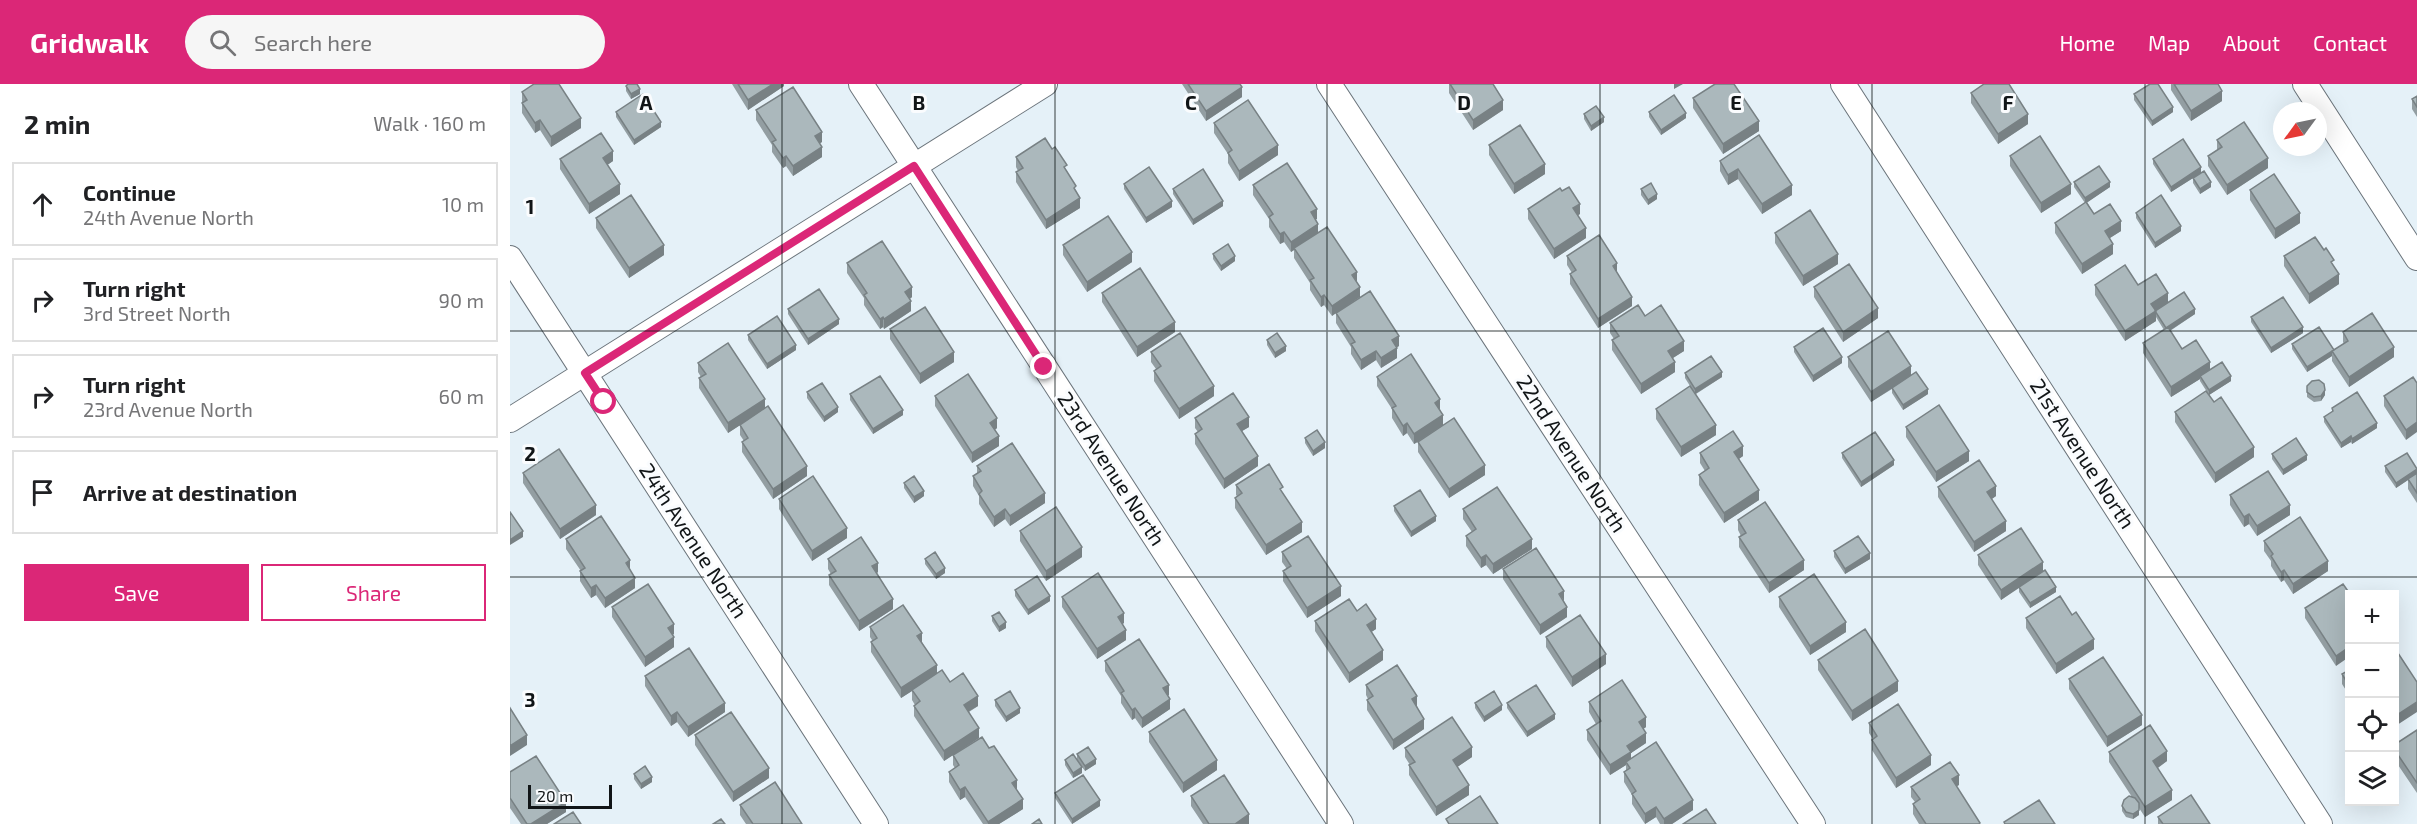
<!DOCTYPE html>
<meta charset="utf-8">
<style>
body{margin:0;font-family:"Exo 2",sans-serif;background:#f6f6f6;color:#202124}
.controls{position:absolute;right:18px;bottom:18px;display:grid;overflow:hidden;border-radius:0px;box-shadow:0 6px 24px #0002}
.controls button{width:54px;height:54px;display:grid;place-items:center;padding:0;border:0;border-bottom:2px solid #e0e0e0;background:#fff;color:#202124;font:30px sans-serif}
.compass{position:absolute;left:1763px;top:18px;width:54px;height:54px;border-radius:50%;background:#fff;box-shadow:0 6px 24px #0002;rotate:237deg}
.scale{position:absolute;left:18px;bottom:15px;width:84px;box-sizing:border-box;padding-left:6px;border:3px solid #111517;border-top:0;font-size:16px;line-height:21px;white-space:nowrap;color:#111517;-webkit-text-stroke:4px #fafcfe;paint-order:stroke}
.stop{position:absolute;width:18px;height:18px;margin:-14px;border:4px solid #db2777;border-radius:50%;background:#fff}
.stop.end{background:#db2777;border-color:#fff;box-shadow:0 2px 6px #0008}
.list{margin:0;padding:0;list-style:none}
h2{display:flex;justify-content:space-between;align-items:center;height:78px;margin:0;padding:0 24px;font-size:26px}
h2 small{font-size:20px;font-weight:400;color:#757577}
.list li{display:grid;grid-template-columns:39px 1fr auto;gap:18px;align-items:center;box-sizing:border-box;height:84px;margin:0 12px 12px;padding:0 12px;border:2px solid #e0e0e0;border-radius:0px}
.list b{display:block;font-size:22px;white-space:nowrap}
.list p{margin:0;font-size:20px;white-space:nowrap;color:#757577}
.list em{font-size:20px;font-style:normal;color:#757577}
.actions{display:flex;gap:12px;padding:18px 24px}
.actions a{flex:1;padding:14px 0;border:2px solid #db2777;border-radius:0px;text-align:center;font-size:21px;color:#db2777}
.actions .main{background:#db2777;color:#fff}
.icon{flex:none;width:33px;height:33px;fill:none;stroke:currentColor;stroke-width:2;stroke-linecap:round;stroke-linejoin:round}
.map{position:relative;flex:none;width:1907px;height:740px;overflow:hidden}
header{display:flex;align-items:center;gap:36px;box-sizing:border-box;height:84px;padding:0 30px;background:#db2777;color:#fff}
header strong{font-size:28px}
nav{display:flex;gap:33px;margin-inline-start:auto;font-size:21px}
.search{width:420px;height:54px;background:#f6f6f6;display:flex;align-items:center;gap:15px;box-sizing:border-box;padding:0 21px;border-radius:33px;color:#757577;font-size:22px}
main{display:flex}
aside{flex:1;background:#fff}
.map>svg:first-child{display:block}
</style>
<header>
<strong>Gridwalk</strong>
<div class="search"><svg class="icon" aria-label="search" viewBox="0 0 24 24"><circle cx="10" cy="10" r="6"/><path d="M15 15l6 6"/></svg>Search here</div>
<nav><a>Home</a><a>Map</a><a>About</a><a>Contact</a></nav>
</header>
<main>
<aside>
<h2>2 min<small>Walk · 160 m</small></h2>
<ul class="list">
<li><svg class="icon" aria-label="ahead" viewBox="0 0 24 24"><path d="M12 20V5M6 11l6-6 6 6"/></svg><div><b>Continue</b><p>24th Avenue North</p></div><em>10 m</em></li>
<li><svg class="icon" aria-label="right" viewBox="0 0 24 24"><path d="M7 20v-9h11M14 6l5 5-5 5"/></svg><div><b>Turn right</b><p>3rd Street North</p></div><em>90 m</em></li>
<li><svg class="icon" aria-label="right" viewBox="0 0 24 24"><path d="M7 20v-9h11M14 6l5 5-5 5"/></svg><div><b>Turn right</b><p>23rd Avenue North</p></div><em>60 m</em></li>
<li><svg class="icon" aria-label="arrive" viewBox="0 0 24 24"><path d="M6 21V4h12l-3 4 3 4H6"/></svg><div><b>Arrive at destination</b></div></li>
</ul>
<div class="actions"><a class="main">Save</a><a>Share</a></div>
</aside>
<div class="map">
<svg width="1907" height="740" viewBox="0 0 1907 740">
<rect width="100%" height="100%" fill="#e5f1f8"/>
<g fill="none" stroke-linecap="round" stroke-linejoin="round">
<g stroke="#6b747b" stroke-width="26">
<path id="minor" d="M351 0 831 740
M819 0 1303 740
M1333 0 1810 740
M1795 0 1907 174
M0 174 366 740
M0 336 535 0"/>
</g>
<use href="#minor" stroke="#fff" stroke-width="24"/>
</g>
<path fill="#939ea2" d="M222 0H274V2L238 26Z
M672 0H730L732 13 696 37Z
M939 0H983L993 26 963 46 939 9Z
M1661 0H1708L1712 17 1681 37 1661 6Z
M116 2 130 10 121 15 116 7Z
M12 8 71 44 41 63 30 46 25 49 12 29Z
M1461 9 1518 40 1488 60 1461 19Z
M1624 10 1663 28 1642 42 1624 16Z
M1907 12V33L1902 25V15Z
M1183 14 1249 47 1213 70 1183 24Z
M246 26 312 58 310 59 312 73 283 92 276 82 273 84 262 68V61L246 36Z
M106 28 151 43 124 61 106 33Z
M1139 28 1176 34 1151 51 1139 33Z
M1074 30 1094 38 1081 47 1074 35Z
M704 39 768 71 729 97 718 79V70L704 49Z
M1249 51 1282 111 1252 130 1228 95 1218 101 1210 87V77Z
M1707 56 1758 84 1717 111 1698 82V72L1707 66Z
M979 61 1035 90 1004 110 979 71Z
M1500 72 1561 110 1531 129 1500 82Z
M506 73 557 87 566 108 570 124 536 145 506 98V88L508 87 506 83Z
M50 75 103 77 97 81 110 110 79 130 50 85Z
M1643 75 1691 89 1661 108 1643 80Z
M1683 94 1701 103 1690 110 1683 99Z
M1564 98 1600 103 1577 118 1584 130 1611 147 1600 154 1603 170 1572 190 1545 149V139L1575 119 1564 103Z
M614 100 662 123 636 139 614 105Z
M743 101 807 135H805L808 148 847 188 822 232 814 221 811 223 800 206V199L784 174V166L781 168 774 158 770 160 759 143V135L743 111Z
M663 105 713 122 683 141 663 110Z
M1131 105 1147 115 1138 121 1131 111Z
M1740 106 1790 139 1765 155 1740 116Z
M1018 125 1070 130 1068 131 1076 154 1044 175 1018 135Z
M1626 129 1671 147 1645 164 1626 134Z
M86 134 154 171 119 194 86 144Z
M1265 149 1328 180 1293 202 1265 159Z
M553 161 622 178 577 208 553 171Z
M703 170 725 177 711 187 703 175Z
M1057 172 1107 189 1122 222 1088 244 1060 200V190L1062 189 1057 181Z
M1774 172 1824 182 1829 200 1799 220 1774 182Z
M337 179 402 213 400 215 401 227 374 245 373 243 370 245 354 221V214L337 189Z
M1585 201 1658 218 1685 230 1660 247 1672 265 1700 286 1721 297 1699 311 1690 297V295L1661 313 1633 269V259L1654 246 1646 233V237L1615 257 1585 211Z
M1304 203 1368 234 1333 258 1304 213Z
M592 209 665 248 627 273 592 218Z
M278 225 329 240 298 261 278 230Z
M826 229 889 262 887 263V274L871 284 866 276 851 286 841 270V263L826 239Z
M1135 232 1174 267 1163 274 1165 288 1131 310 1102 266V256L1104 255 1100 249V239Z
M1741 233 1793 249 1761 269 1741 238Z
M380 245 444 278 410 300 380 255Z
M1833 248 1884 273 1839 303 1822 277V272L1797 288 1782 265V260L1824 266 1834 260 1833 258Z
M238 251 286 266 257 285 238 256Z
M757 256 776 267 765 274 757 261Z
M1284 263 1332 279 1303 298 1284 268Z
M641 268 704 312 669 335 644 297V287L646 285 641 278Z
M1338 273 1401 291 1418 310 1393 326 1382 309V305L1361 318 1338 283Z
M188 279 255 324 297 392 263 415 232 368V358L234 357 230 351V341L218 349 189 304V294L191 293 188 288Z
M1175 289 1212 293 1186 310 1206 351 1171 373 1146 335V325L1180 302 1175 294Z
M867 293 930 325 933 341 975 391 939 414 908 368V358L904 360 897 349 893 352 882 334V325L867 302Z
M1903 293 1896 356 1874 322V312Z
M1797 302 1815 311 1811 317 1804 318 1797 313Z
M297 308 328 328 314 338 297 314Z
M340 310 393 331 363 350 340 316Z
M425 312 487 344 485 346 489 362 462 379 425 322Z
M1704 318 1744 373 1705 399 1665 338V328Z
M1822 324 1867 344 1842 360 1841 358 1831 364 1814 338V333L1822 328Z
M685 334 739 343 732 347 748 382 714 405 685 360V350L688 348 685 344Z
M1396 343 1459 377 1426 398 1396 353Z
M795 354 815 364 803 372 795 359Z
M1190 369 1233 372 1229 375 1249 416 1214 439 1189 401V391L1195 387 1190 379Z
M1332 369 1384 381 1351 403 1332 374Z
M1762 370 1797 376 1773 391 1762 375Z
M467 382 535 419 500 442 495 435 484 443 469 420V412L463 402V392L467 389Z
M1875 382 1907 385V419L1898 405V396L1886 404 1875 388Z
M13 389 86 431 50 455 13 399Z
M394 399 414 412 404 419 394 404Z
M726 401 773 409 792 448 756 471 725 424V414L727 412 726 411Z
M1428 403 1486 412 1482 415 1496 447 1464 468 1428 413Z
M1720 411 1780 431 1747 452 1739 440 1734 443 1720 421Z
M269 415 337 454 302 477 269 425Z
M884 422 926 437 901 453 884 427Z
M953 425 1022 465 983 490 976 481 971 484 956 462V452L962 448 953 435Z
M1228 436 1294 486 1259 509 1229 463V453L1231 452 1228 446Z
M510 447 572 473 536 497 510 457Z
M56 455 120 486 125 504 95 524 86 511 81 514 70 497V487H71L56 465Z
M1754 457 1818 487 1783 510 1774 496 1771 498 1761 482V477L1754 467Z
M1324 467 1360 475 1335 490 1324 473Z
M772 468 831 512 797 534 773 497V487L777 485 772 478Z
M1468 471 1533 487 1546 508 1520 524 1509 508V503L1491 516 1468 481Z
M318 475 368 488 367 489 383 525 349 547 319 501V491L321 490 318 485Z
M415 475 435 489 426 495 415 480Z
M993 485 1054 517 1057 533 1030 551 993 495Z
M505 506 540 517 518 531 505 512Z
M1840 510 1826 582 1795 534V524Z
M552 513 614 539 612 540 616 556 587 575 552 523Z
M1269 513 1336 548 1300 571 1269 523Z
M102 523 164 550 162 551 164 563 135 583 102 533Z
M847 527 866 545 861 548 873 576 839 599 805 547V537Z
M482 532 496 544 489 548 482 537Z
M1516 534 1584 565 1546 590 1516 544Z
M360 543 412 558 427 590 440 598 468 622 459 628 469 654 434 677 404 632V622L405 621 402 616V607L391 614 361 568V558L362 556 360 553Z
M1036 553 1096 580 1062 603 1036 563Z
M1308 576 1388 607 1342 637 1308 586Z
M595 577 659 611H658L660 625 632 644 625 634 622 636 611 619V612L595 587Z
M1839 586V611L1832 600V590Z
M135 592 215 628 178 653 167 638 161 642 135 602Z
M1559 595 1632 641 1597 663 1559 605Z
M856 601 907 622 914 645 883 666 857 626V616L858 615 856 611Z
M485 616 510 629 496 638 485 622Z
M1079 618 1136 643 1133 645 1136 659 1121 669V675L1183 726 1162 740H1150L1146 733 1135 740 1122 720V711L1114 698V688L1116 687V681L1100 691 1077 656V646L1086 640 1079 628Z
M965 619 992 626 974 638 965 624Z
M997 619 1045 635 1017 653 997 624Z
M1359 639 1421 681 1386 704 1362 666V656L1363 655 1359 649Z
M1907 646V709L1884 675V661Z
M639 648 707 686 673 709 639 658Z
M185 651 259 694 223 718 185 661Z
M895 664 962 673 947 683 959 711 926 732 899 691V681H900L895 673Z
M1599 668 1657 677 1648 684 1662 716 1635 733 1629 724V731L1623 735 1616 733 1612 727V722L1622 713 1599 678Z
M567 670 586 680 575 687 567 676Z
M443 671 507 706 513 725 489 740H473L455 713 450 716 439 698V688L445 684 443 681Z
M555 676 572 689 563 694 555 681Z
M0 688 56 728 37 740H11L0 724Z
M124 690 142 698 131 705 124 695Z
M1449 701 1446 702 1470 740H1409L1403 730V720L1405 718 1401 713V703Z
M545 709 590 722 562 740 545 714Z
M681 712 739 740H693L681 722Z
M230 721 292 740H236L230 731Z
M1648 733 1700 740H1648Z"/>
<path fill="#788184" d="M263 0H274V2L238 26V16Z
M1164 0H1173L1164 5Z
M732 3V13L696 37V27Z
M130 5V10L121 15V10Z
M1712 7V17L1681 37V27Z
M993 16V26L963 46V36Z
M1663 23V28L1642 42V37Z
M1176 29V34L1151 51V46Z
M1518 30V40L1488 60V50Z
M1094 33V38L1081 47V42Z
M71 34V44L41 63V53Z
M30 36V46L25 49V39Z
M1249 37V47L1213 70V60Z
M151 38V43L124 61V56Z
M312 48V58L305 62V52Z
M768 61V71L729 97V87Z
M312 63V73L283 92V82Z
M103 67V77L93 84V74Z
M276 72V82L273 84V74Z
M1758 74V84L1717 111V101Z
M1035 80V90L1004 110V100Z
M1691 83V89L1661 108V103Z
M1228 85V95L1218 101V91Z
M1600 98V103L1575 120V114Z
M1701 98V103L1690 110V105Z
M110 100V110L79 130V120Z
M1561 100V110L1531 129V119Z
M1282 101V111L1252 130V120Z
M1147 110V115L1138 121V116Z
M570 114V124L536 145V136Z
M662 117V123L636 139V134Z
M713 117V122L683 141V136Z
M1070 120V130L1063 134V124Z
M807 125V135L801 138V128Z
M1790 129V139L1765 155V145Z
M1611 137V147L1595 157V147Z
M808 140V150L781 168V158Z
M1671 142V147L1645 164V159Z
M1076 144V154L1044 175V165Z
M774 148V158L770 160V150Z
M1603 160V170L1572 190V180Z
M154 161V171L119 194V184Z
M622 168V178L577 208V198Z
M1328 170V180L1293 202V192Z
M725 172V177L711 187V182Z
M1107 179V189L1103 182Z
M847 188V198L842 191Z
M1829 190V200L1799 220V210Z
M402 203V213L395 218V208Z
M850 203V213L822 232V222Z
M1658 209V219L1641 230V220Z
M814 211V221L811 223V213Z
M1122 213V222L1088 244V235Z
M401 217V227L374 245V235Z
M1368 224V234L1333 258V248Z
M1685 225V230L1656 249V244Z
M1646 227V237L1615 257V247Z
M373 233V243L370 245V235Z
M329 235V240L298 261V255Z
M665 238V248L627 273V263Z
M1793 243V249L1761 269V264Z
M889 252V262L882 266V256Z
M1174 257V267L1158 277V267Z
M286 261V266L257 285V280Z
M776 262V267L765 274V269Z
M1884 263V273L1839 303V293Z
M887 264V274L871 284V274Z
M866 267V276L851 286V276Z
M1822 267V272L1797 288V283Z
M444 268V278L410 300V290Z
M1332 273V279L1303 298V292Z
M1165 278V288L1131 310V300Z
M1700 278V288L1690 292V295L1661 313V303Z
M1401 282V292L1361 318V308Z
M1212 288V293L1185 310V305Z
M1721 292V297L1699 311V306Z
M704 302V312L669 335V325Z
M1418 305V310L1393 326V321Z
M1815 306V311L1811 317V312Z
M255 315V325L218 349V339Z
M930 315V325L925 329V319Z
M328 323V328L314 338V333Z
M393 326V331L363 350V345Z
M933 331V341L904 360V350Z
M739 333V343L727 350V340Z
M487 334V344L480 349V339Z
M1907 338V348L1896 356V346Z
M897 339V349L893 352V342Z
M1867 339V344L1842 360V355Z
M1206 341V351L1171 373V363Z
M489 352V362L462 379V369Z
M1841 352V358L1831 364V359Z
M815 358V364L803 372V367Z
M1233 362V372L1224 378V368Z
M1744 363V373L1705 399V389Z
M1459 367V377L1426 398V388Z
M1797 371V376L1773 391V386Z
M748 372V382L714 405V395Z
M1384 376V381L1351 403V398Z
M975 381V391L939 414V405Z
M297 382V392L263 415V405Z
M1907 385V390L1886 404V399Z
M1486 402V412L1477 418V408Z
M1249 406V416L1214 439V429Z
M414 407V412L404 419V413Z
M535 409V419L500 442V432Z
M86 421V431L50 455V445Z
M1780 421V431L1747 452V442Z
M495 425V435L484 443V433Z
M1739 430V440L1734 443V433Z
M926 432V437L901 453V448Z
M1496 437V447L1464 468V458Z
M792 438V448L756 471V461Z
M337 444V454L302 477V467Z
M13 447V453L0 461V456Z
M1022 455V465L983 490V480Z
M572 463V473L536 497V487Z
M1360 469V475L1335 490V485Z
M976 471V481L971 484V474Z
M120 476V486L116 479Z
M1294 476V486L1259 509V499Z
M1818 477V487L1783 510V500Z
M1533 478V488L1491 516V506Z
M368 479V488L362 492V482Z
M435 484V489L426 495V490Z
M1774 486V496L1771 498V488Z
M125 494V504L95 524V514Z
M86 501V511L81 514V504Z
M831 502V512L797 534V524Z
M1546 503V508L1520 524V519Z
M1054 507V517L1049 510Z
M540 512V517L518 531V526Z
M383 515V525L349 547V537Z
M1057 523V533L1030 551V541Z
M614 529V539L608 543V533Z
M866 535V545L857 551V541Z
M496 538V544L489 548V543Z
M1336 538V548L1300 571V562Z
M164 540V550L158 554V544Z
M616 546V556L587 575V565Z
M412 549V559L407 552Z
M164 553V563L135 583V573Z
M1584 555V565L1546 590V580Z
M1839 563V573L1826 582V572Z
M873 566V576L839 599V589Z
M1096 570V580L1062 603V593Z
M427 581V591L391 614V604Z
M1388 597V607L1342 637V627Z
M659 601V611L653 614V604Z
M468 612V622L454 630V621Z
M907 612V622L902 625V615Z
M660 615V625L632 644V634Z
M1907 618V628L1884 643V633Z
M215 619V628L178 653V643Z
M992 621V626L974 638V633Z
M510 624V629L496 638V633Z
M625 624V634L622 636V626Z
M167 628V638L161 642V632Z
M1045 630V635L1017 653V648Z
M1632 631V641L1597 663V653Z
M1136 633V643L1129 648V638Z
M914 635V645L883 666V656Z
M469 644V654L434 677V667Z
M1136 649V659L1121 669V678H1116V681L1100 691V681L1117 662Z
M17 651V661L0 672V662Z
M962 663V673L943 686V676Z
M1657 667V677L1643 687V677Z
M1421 671V681L1386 704V694Z
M586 675V680L575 687V682Z
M707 676V686L673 709V699Z
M572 683V689L563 694V689Z
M259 684V694L223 718V708Z
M1449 691V701L1442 705V695Z
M142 693V698L131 705V700Z
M507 696V706L502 699Z
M959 701V711L926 732V723Z
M455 703V713L450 716V706Z
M1662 706V716L1635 733V723Z
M513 715V725L489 740H478V738Z
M590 716V722L562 740V735Z
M1183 716V726L1162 740H1154V735Z
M56 718V728L37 740H21Z
M1146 723V733L1135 740V730Z
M1629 726V731L1623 735V730Z
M739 730V740H725Z"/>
<path fill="#abb8bc" stroke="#788184" stroke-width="1.5" d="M24 0H49L71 34 41 53 30 36 25 39 12 19 17 16 12 8Z
M118 0H127L130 5 121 10 116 2Z
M228 0H263L238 16Z
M678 0H730L732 3 696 27Z
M940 0H983L993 16 963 36Z
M1205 0H1224L1249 37 1213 60 1183 14Z
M1474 0H1499L1518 30 1488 50 1461 9Z
M1640 0H1648L1663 23 1642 37 1624 10Z
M1664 0H1708L1712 7 1681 27Z
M283 3 312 48 305 52 312 63 283 82 276 72 273 74 262 58 266 56 246 26Z
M133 10 151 38 124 56 106 28Z
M1164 11 1176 29 1151 46 1139 28Z
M1907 12V23L1902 15Z
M738 16 768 61 729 87 718 69 722 66 704 39Z
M1086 22 1094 33 1081 42 1074 30Z
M1734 38 1758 74 1717 101 1698 72 1712 63 1707 56Z
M1010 41 1035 80 1004 100 979 61Z
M91 49 103 67 93 74 110 100 79 120 50 75Z
M1249 51 1282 101 1252 120 1228 85 1218 91 1210 77Z
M1530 52 1561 100 1531 119 1500 72Z
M535 54 542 65 545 63 557 81 554 83 566 102 564 104 570 114 536 136 506 88 513 84 506 73Z
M1673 55 1691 83 1661 103 1643 75Z
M777 79 807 125 801 128 808 140 781 158 774 148 770 150 759 133 763 130 743 101Z
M1589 82 1600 98 1575 114 1564 98Z
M639 83 662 117 636 134 614 100Z
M693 85 713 117 683 136 663 105Z
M1694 87 1701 98 1690 105 1683 94Z
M1764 90 1790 129 1765 145 1740 106Z
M1141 99 1147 110 1138 116 1131 105Z
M1059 103 1070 120 1063 124 1076 144 1044 165 1018 125 1050 104 1052 107Z
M121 111 154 161 119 184 86 134Z
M1651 111 1671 142 1645 159 1626 129Z
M1576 118 1584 130 1600 120 1611 137 1595 147 1603 160 1572 180 1545 139Z
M1300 126 1328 170 1293 192 1265 149Z
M598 132 622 168 577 198 553 161Z
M817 143 847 188 842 191 850 203 822 222 814 211 811 213 800 196 804 194 784 164Z
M1089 151 1107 179 1103 182 1122 213 1088 235 1060 190 1066 186 1057 172Z
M1805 153 1814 166 1816 164 1824 176 1821 178 1829 190 1799 210 1774 172Z
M372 157 402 203 395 208 401 217 374 235 373 233 370 235 354 211 357 209 337 179Z
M718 160 725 172 711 182 703 170Z
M1339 180 1368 224 1333 248 1304 203Z
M1615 181 1628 201 1646 190 1658 209 1641 220 1646 227 1615 247 1585 201Z
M630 184 665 238 627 263 592 209Z
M309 205 329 235 298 255 278 225Z
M860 207 889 252 882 256 887 264 871 274 866 267 851 276 841 260 845 258 826 229Z
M1674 208 1685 225 1656 244 1645 227Z
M1773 213 1793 243 1761 264 1741 233Z
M1128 221 1135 232 1151 221 1174 257 1158 267 1165 278 1131 300 1102 256 1109 252 1100 239Z
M415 223 444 268 410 290 380 245Z
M1862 229 1884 263 1839 293 1822 267 1838 257 1833 248Z
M267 232 286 261 257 280 238 251Z
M1658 243 1672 265 1686 256 1700 278 1661 303 1633 259Z
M1809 243 1824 266 1797 283 1782 260Z
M1313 244 1332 273 1303 292 1284 263Z
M1378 247 1401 282 1361 308 1338 273Z
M670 249 704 302 669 325 644 287 651 282 641 268Z
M767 249 776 262 765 269 757 256Z
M218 259 255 315 218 339 189 294 196 290 188 279Z
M901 270 930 315 925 319 933 331 904 350 897 339 893 342 882 324 886 322 867 293Z
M1201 272 1212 288 1185 305 1175 289Z
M1712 278 1721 292 1699 306 1690 292Z
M1406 288 1418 305 1393 321 1382 304Z
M458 290 487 334 480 339 489 352 462 369 425 312Z
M370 292 393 326 363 345 340 310Z
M1903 293 1907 299V338L1896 346 1874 312Z
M1809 296 1814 300 1815 306 1811 312 1804 313 1797 308V302L1802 297Z
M312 299 328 323 314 333 297 308Z
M1180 302 1206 341 1171 363 1146 325Z
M1696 307 1704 318 1711 313 1744 363 1705 389 1665 328Z
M1847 308 1867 339 1842 355 1841 352 1831 359 1814 333 1823 327 1822 324Z
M723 309 739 333 727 340 748 372 714 395 685 350 692 345 685 334Z
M1429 321 1459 367 1426 388 1396 343Z
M258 322 297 382 263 405 232 358 238 354 230 341Z
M944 334 975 381 939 405 908 358Z
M807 346 815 358 803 367 795 354Z
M1223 347 1233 362 1224 368 1249 406 1214 429 1189 391 1199 384 1190 369Z
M1365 348 1384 376 1351 398 1332 369Z
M1786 354 1797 371 1773 386 1762 370Z
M502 359 535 409 500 432 495 425 484 433 469 410 472 407 463 392 471 387 467 382Z
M49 365 86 421 50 445 13 389Z
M1897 369 1907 385 1886 399 1875 382Z
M1469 376 1486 402 1477 408 1496 437 1464 458 1428 403Z
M759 380 773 403 770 405 792 438 756 461 725 414 732 409 726 401Z
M1758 387 1780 421 1747 442 1739 430 1734 433 1720 411Z
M1907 389V409L1898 395Z
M303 392 337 444 302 467 269 415Z
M404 392 414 407 404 413 394 399Z
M987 403 1022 455 983 480 976 471 971 474 956 452 966 445 953 425Z
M910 406 926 432 901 448 884 422Z
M1255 418 1294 476 1259 499 1229 453 1236 449 1228 436Z
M546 423 572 463 536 487 510 447Z
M0 428 13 447 0 456Z
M91 432 120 476 116 479 125 494 95 514 86 501 81 504 70 487 75 484 56 455Z
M1790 433 1818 477 1783 500 1774 486 1771 488 1761 472 1763 470 1754 457Z
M1511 444 1533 478 1491 506 1468 471Z
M798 452 831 502 797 524 773 487 781 482 772 468Z
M1348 452 1360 469 1335 485 1324 467Z
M351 453 368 479 362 482 383 515 349 537 319 491 326 487 318 475Z
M1026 464 1054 507 1049 510 1057 523 1030 541 993 485Z
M425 468 435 484 426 490 415 475Z
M1535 486 1546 503 1520 519 1509 503Z
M588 489 614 529 608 533 616 546 587 565 552 513Z
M1304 490 1336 538 1300 562 1269 513Z
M527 492 540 512 518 526 505 506Z
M138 500 164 540 158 544 164 553 135 573 102 523Z
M1833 500 1840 510 1839 563 1826 572 1795 524Z
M1550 512 1562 531 1566 528 1584 555 1546 580 1516 534Z
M839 515 847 527 856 520 866 535 857 541 873 566 839 589 805 537Z
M393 521 412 549 407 552 427 581 391 604 361 558 367 554 360 543Z
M489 528 496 538 489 543 482 532Z
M1070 531 1096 570 1062 593 1036 553Z
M1355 545 1388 597 1342 627 1308 576Z
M629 555 659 601 653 604 660 615 632 634 625 624 622 626 611 609 614 607 595 577Z
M1884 563 1907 598V618L1884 633Z
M179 564 215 619 178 643 167 628 161 632 135 592Z
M1593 573 1632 631 1597 653 1559 595Z
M887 581 907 612 902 615 914 635 883 656 857 616 863 612 856 601Z
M432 586 440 598 453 589 468 612 454 621 469 644 434 667 404 622 410 617 402 606Z
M1839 586V602L1832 590Z
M1112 596 1136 633 1129 638 1136 649 1117 662 1121 668 1100 681 1077 646 1091 637 1079 618Z
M1026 601 1045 630 1017 648 997 619Z
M500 607 510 624 496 633 485 616Z
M984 607 992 621 974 633 965 619Z
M1388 620 1421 671 1386 694 1362 656 1367 652 1359 639Z
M0 624 17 651 0 662Z
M674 625 707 676 673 699 639 648Z
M221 628 259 684 223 708 185 651Z
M942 633 962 663 943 676 959 701 926 723 899 681 905 678 895 664Z
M1640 641 1657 667 1643 677 1662 706 1635 723 1599 668Z
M1907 646V699L1884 665V661Z
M472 653 479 664 484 662 507 696 502 699 513 715 478 738 455 703 450 706 439 688 449 681 443 671Z
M1146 658 1183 716 1154 735 1146 723 1135 730 1122 710 1126 707 1114 688 1120 684 1116 678Z
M578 663 586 675 575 682 567 670Z
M563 670 572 683 563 689 555 676Z
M26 672 56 718 21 740H17L0 714V688Z
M1440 678 1449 691 1442 695 1470 739 1469 740H1416L1403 720 1410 715 1401 703Z
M135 682 142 693 131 700 124 690Z
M573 691 590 716 562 735 545 709Z
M714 691 739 730 725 740H699L681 712Z
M265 698 292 740H243L230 721Z
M1681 711 1700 740H1653L1648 733Z
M970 712 988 740H939L936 735Z
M1619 712 1625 714 1629 719V726L1623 730 1616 728 1612 722 1614 716Z
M1529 716 1545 740H1495L1494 738Z
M1196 725 1206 740H1173Z
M63 728 71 740H44Z
M211 735 215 740H203Z
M529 735 532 740H522Z"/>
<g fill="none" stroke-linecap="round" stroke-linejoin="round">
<path stroke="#db2777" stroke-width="8" d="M94 318 75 289 404 82 534 283"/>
</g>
<path fill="none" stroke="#111517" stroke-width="1.5" stroke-opacity="0.55" d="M272 0V740M545 0V740M817 0V740M1090 0V740M1362 0V740M1635 0V740M0 247H1907M0 493H1907"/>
<g text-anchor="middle" stroke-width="6" stroke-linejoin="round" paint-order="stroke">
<g font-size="21" fill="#111517" stroke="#fafcfe">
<text transform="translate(1061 370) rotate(57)" y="7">22nd Avenue North</text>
<text transform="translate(1572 370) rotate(57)" y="7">21st Avenue North</text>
<text transform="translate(601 385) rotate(57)" y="7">23rd Avenue North</text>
<text transform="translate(183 457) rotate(57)" y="7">24th Avenue North</text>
</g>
</g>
<g font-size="20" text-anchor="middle" font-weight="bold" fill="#111517" stroke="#fafcfe" stroke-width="6" stroke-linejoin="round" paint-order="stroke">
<text x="136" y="26">A</text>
<text x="409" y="26">B</text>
<text x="681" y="26">C</text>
<text x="954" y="26">D</text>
<text x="1226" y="26">E</text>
<text x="1498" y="26">F</text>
<text x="20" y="130">1</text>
<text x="20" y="377">2</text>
<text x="20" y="623">3</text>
</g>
</svg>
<div class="controls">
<button>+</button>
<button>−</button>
<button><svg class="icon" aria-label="locate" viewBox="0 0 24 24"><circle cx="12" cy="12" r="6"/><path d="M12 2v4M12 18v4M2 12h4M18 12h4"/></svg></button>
<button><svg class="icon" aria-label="layers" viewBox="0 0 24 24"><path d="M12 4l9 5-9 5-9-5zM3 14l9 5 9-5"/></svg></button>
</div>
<svg class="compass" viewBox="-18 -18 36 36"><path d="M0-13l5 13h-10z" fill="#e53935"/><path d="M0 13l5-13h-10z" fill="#757577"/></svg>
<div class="scale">20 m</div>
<div class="stop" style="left:94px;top:318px"></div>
<div class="stop end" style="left:534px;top:283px"></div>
</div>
</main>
